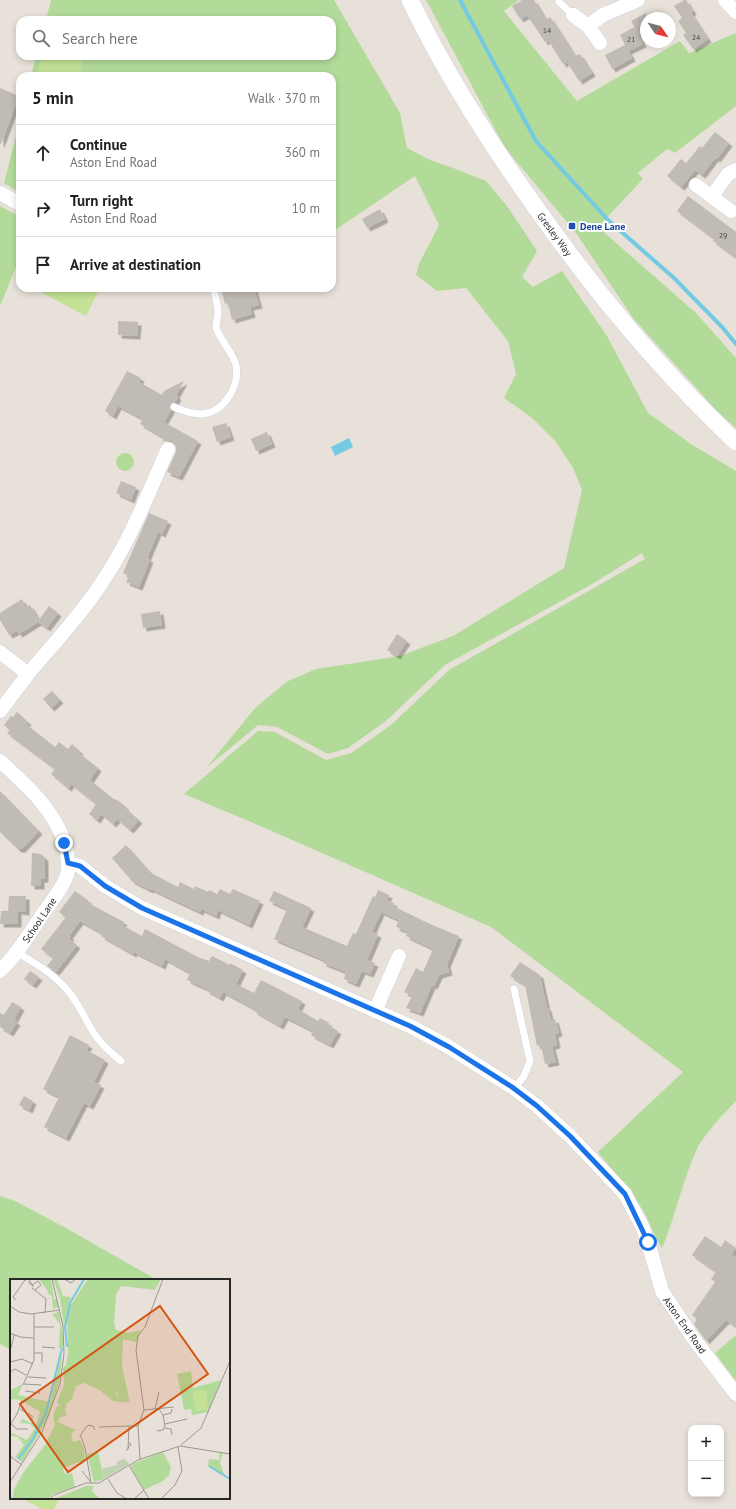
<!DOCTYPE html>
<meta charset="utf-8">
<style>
body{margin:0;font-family:"PT Sans",sans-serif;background:#f2f2f2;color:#202124}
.controls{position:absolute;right:12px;bottom:12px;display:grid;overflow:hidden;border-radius:8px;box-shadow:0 2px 6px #0003}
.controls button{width:36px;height:36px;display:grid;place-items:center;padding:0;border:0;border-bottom:1px solid #e0e0e0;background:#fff;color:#202124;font:20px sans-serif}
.compass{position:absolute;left:640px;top:12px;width:36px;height:36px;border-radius:50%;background:#fff;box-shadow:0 2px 6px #0003;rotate:125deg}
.stop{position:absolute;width:12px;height:12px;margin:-9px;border:3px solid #1a73e8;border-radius:50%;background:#fff}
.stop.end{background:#1a73e8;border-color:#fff;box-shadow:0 1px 4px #0008}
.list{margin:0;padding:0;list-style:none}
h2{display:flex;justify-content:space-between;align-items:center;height:52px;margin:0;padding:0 16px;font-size:17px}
h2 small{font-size:13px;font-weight:400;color:#757577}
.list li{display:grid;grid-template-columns:26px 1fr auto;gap:12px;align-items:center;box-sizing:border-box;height:56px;padding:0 16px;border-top:1px solid #e0e0e0}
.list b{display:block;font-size:15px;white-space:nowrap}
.list p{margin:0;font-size:13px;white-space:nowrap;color:#757577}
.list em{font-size:13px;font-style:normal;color:#757577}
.icon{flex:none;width:22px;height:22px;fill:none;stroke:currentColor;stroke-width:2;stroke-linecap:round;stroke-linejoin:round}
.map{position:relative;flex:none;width:736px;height:1509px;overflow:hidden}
.search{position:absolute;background:#fff;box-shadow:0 2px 6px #0003;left:16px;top:16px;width:320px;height:44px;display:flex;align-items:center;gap:10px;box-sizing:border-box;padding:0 14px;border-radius:12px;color:#757577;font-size:15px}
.panel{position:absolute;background:#fff;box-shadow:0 2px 6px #0003;left:16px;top:72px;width:320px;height:220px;border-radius:12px}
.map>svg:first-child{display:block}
</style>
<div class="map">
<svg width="736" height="1509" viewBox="0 0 736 1509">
<defs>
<filter id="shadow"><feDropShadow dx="3.5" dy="3.5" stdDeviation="0" flood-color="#0004"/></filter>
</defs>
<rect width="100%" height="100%" fill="#e8e1d9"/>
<path fill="#b2db9a" d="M51 0H334L400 113 407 148 430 160 456 169 486 181 507 206 537 251 522 277 533 287 562 271 607 336 648 413 691 444 736 471V1101C725 1112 704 1135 697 1149 682 1181 676 1216 662 1248 654 1237 651 1224 644 1212 631 1190 614 1172 598 1152L683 1072 491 927 244 819 184 794 258 731 275 732 326 760 351 753 391 725 449 670 645 559 642 553 594 583 445 665 386 721 348 748 328 754 277 727 258 725 206 768 256 707 288 681 316 669 400 656 453 636 564 568 582 490 573 468 556 442 532 418 504 398 516 374 508 341 466 288 437 291 416 275 419 264 439 225 415 176 332 232V76H31L36 56H332V20H46Z
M426 0H519L504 11 577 101 680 41 689 53 736 33V106L675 153 667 149 638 173 643 179 598 227 696 313 736 358V428L716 410 633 318 576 233 505 148Z
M20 121V193L4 183Z
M0 206 20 217V257L0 306Z
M116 462a9 9 0 1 1 18 0a9 9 0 1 1-18 0Z
M0 1196 15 1201 66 1228 157 1280H11V1350L0 1344Z
M736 1335V1381L715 1353Z"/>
<path fill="#c4e296" d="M42 56H75L84 58 79 76H37Z
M33 288H100L86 316Z
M26 1498H59L54 1509H42L25 1500Z"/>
<path fill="#74c9e3" d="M349 438 353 447 335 456 331 447Z"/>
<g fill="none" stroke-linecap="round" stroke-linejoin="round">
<path stroke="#74c9e3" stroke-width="4" d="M460 0 536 141 608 220 674 278 722 327 736 344"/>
</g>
<path fill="#c1bbb6" filter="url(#shadow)" d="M522 0H534L546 20 550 17 575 56 580 54 592 73 579 81 567 62 563 64 548 40 545 42 527 15 520 19 512 6Z
M684 0H686L693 11 691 13 708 39 693 49 683 35 686 33 678 21 682 18 674 6Z
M646 13V30L638 34 631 21Z
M634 27 643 44 628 51 620 35Z
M625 45 632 58 612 69 605 55Z
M0 88 19 96 1 144 0 143Z
M715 132 729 143 717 159 715 158 702 175 695 170 681 187 667 176 681 159 686 163 700 146 702 148Z
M688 196 736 232V258L713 241 714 239 677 211Z
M380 209 385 219 367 228 362 219Z
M235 288H254L259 305 250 307 252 314 232 320 228 303 225 304 222 292Z
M118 321 138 322 137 336 118 335Z
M127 371 141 378 139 382 162 395 164 391 184 381 176 395 178 397 175 402 170 405 171 410 164 422 198 441 179 477 167 472 176 452V448L175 444 171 441H163L164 438 140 424 143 419 118 406 113 416 105 411Z
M226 423 231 437 217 442 212 427Z
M267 432 272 444 256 451 251 439Z
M121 481 136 487 131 500 116 493Z
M149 513 168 521 162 534 158 532 147 558 150 559 139 587 126 582 129 576 123 573Z
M22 599 26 607 30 605 39 620 49 606 58 613 47 628 38 622 19 634 17 631 9 635 0 620V613Z
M160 611 162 625 143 628 141 614Z
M397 634 407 641 397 656 387 650Z
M52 691 60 700 51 708 43 699Z
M17 712 28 722 26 724 55 747 59 742 68 749 72 744 80 751 79 753 98 768 90 780 115 800 116 799 126 807 125 808 139 820 130 830 117 819 113 824 101 814 97 820 89 814 96 804 71 784 68 788 51 774 55 769 7 733 10 730 4 725 11 716 13 717Z
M0 791 39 831 22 849H18L0 832Z
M126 845 151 873 178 887 180 882 194 889 195 886 208 892 209 890 217 894 220 889 230 894 233 889 260 901 249 925 218 910 216 916 201 909 200 912 170 898 151 889 150 890 132 881 112 858Z
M32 853 41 854 45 858V879H41V886H31Z
M378 890 389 895 387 900 394 903 393 906 430 924 459 936 447 964 449 972 439 975 434 986 432 985 420 1013 406 1008 412 996 404 992 416 968 423 972 433 949 406 936 408 932 396 927 399 920 381 912 372 932 378 934 367 960 375 963 370 974 362 971 356 984 344 979 346 972 323 963 324 960 274 939 287 909 269 901 274 891 311 908 302 927 347 946 353 933 356 934 373 896 375 897Z
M75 891 89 901 88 903 124 922 122 925 142 936 145 929 198 957 209 961 212 956 230 965V963L243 970 236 984 254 993 261 980 302 1001 298 1009 318 1021 320 1018 329 1023 328 1025 338 1031 330 1045 311 1035 313 1031 285 1017 280 1026 254 1011 255 1009 223 992 220 998 206 990 207 989 187 980 190 973 165 959 162 966 134 952 133 954 101 936 103 934 80 921 69 936 71 937 69 939 77 945 56 972 47 966 53 958 41 949 66 917 59 912Z
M9 896H26V912L18 911V924H0L1 911H8Z
M520 962 540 975 547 1008H548L551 1020 555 1019 559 1033 555 1034 557 1045 552 1046 556 1062 545 1064 541 1045 537 1046 525 985 510 976Z
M30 971 39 977 33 985 24 979Z
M12 1002 21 1007 14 1020 17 1022 10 1033 0 1027V1013L4 1015Z
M70 1035 89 1045 86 1050 105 1060 94 1082 101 1085 90 1106 84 1103 66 1138 44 1127 59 1097 43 1089Z
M24 1096 33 1101 29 1110 19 1105Z
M705 1236 721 1247 725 1240 736 1248 731 1255 736 1258V1327L726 1320 706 1341 694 1324 697 1319 692 1315 715 1282 711 1279 716 1272 692 1255Z"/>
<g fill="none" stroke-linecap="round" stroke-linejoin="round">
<g stroke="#cfd3df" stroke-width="8">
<path id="service" d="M559 2 573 15
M174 407C183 411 191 414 201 414 224 413 240 386 236 365 233 353 218 337 216 327 216 322 218 317 218 312 218 304 215 296 213 288
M16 952C35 963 54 974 68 991 79 1004 86 1021 95 1035 102 1045 111 1053 121 1061
M514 989 530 1061 524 1076 514 1089"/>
</g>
<g stroke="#cfd3df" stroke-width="15">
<path id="minor" d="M725 0 736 12
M573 15 588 26 603 15 638 0
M588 26 600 43
M696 185 731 211
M0 193 20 204
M712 196 728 174 736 170
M0 652 28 674 0 711
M28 674C56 641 86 609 108 573 133 534 149 491 168 449
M0 761C26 785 54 809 65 844 67 853 69 862 68 871 64 888 49 904 40 918 28 936 16 956 0 971
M68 863 80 866 105 886 142 908 410 1026 449 1047 512 1087 537 1106 570 1136 625 1194 642 1226 648 1242 662 1291 693 1338 736 1394
M375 1011 399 956"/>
</g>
<g stroke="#cfd3df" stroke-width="18">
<path id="tertiary" d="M410 0C446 75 491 145 539 212 597 294 663 373 736 442"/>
</g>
<use href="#service" stroke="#fff" stroke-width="7"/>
<use href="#minor" stroke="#fff" stroke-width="14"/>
<use href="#tertiary" stroke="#fff" stroke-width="17"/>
</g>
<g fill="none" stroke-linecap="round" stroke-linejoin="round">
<path stroke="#1a73e8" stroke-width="5" d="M64 843 68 863 80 866 105 886 142 908 410 1026 449 1047 512 1087 537 1106 570 1136 625 1194 648 1242"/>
</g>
<rect fill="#1a4fb4" stroke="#fff" stroke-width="1.5" x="568" y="222" width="8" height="8" rx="2"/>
<g text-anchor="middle" stroke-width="4" stroke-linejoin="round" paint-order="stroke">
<g font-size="8" fill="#4e4c4b">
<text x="547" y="33">14</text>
<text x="696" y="40">24</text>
<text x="631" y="42">21</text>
<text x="723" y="238">29</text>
</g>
<g font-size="10" font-weight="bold" fill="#164399" stroke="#fff" text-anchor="start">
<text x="580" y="230">Dene Lane</text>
</g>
<g font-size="10" fill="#272727" stroke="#fff">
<text transform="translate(555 234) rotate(54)" y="4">Gresley Way</text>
<text transform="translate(39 920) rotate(-56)" y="4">School Lane</text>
<text transform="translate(685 1325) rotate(55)" y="4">Aston End Road</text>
</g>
</g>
<g transform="translate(10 1279)">
<rect width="220" height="220" fill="#e8e1d9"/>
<path d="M29 0H41L44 20H46L49 28 43 30 42 17 37 14 38 12ZM43 0H47L53 17 61 18 54 47 50 19ZM78 0H151L145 11 111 7 106 16 104 44 106 51 119 54 131 51 126 63 113 60 112 87 120 124 109 122 107 113 105 112 82 104 105 112 109 122 116 124 103 122 88 110 74 104 66 107 62 120 57 124 55 131 57 137 50 138 48 143 66 151 61 155 63 163 70 161 74 170 75 181 53 189 55 195 62 194 65 208 43 215 39 220H0V216L3 219 4 210 13 194 35 166 45 146 43 136 47 127H50L47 123 54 106 53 89 56 86 58 73 57 39 60 27ZM49 33 53 57V68L49 70 50 45 42 35ZM52 73 50 100 39 137 12 183 5 178 14 166 8 158 0 156 2 154 17 161 25 149 20 145 10 144 12 140 26 146 30 133 11 121 0 120V111L13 105 8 116 40 123ZM181 92 183 109 211 101 198 133 182 136 181 130 174 131 167 95ZM88 173 94 200 84 203 77 175ZM153 173 161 188 159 196 153 202 134 211 121 188 122 185ZM210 173 213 174 210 183 215 198 198 187 199 180 209 181ZM76 207H83L82 212 90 220H44Z" fill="#b2db9a"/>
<path d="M115 180 119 185 94 200 92 190 107 186V182Z" fill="#c2d1b2"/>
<path d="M196 111 198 131 185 132 183 113Z" fill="#c4e296"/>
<path fill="none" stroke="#74c9e3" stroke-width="2" d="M57 68 55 48 60 24 74 0M8 180 23 160 36 134 52 69M199 187 220 200"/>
<path fill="none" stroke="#9b9792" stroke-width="1" d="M54 0 61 4 66 0M18 3 22 6 28 2 31 6 25 11M22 9 36 20 35 34M6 21 3 18 15 1 19 0 23 8M0 27 9 33 21 35 50 31M24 48H44M0 54 10 58 23 59M32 68 45 69M1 69 4 56M24 74H32V84M0 83 12 80 23 85M0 93 5 90 16 96M18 98 36 99M14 105 31 106M13 106 24 81V35M15 112 30 114M10 130 22 137V141M145 130 149 113M134 131 164 128M153 136 161 134 162 130M1 145 7 150H18M155 145 177 140M0 146 7 135 12 121M89 148 119 147M155 149 161 150 162 156M147 152 153 151 155 147 153 136 149 130M70 155 75 169 81 204M71 155 78 146 83 147 85 151M171 166 191 149 220 82M118 170 119 147H128M116 172 121 165 118 163M0 177 12 186M130 180 128 147 134 131 126 71 128 57 135 48 153 0M119 186 139 220M72 192 80 202M98 200 107 214 117 220M0 203 32 153 50 105 54 75 53 47 42 0M40 220 44 216 76 204H89L128 181 170 167 220 175M124 220 134 211M151 220 165 206 172 192 168 168"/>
<path fill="#d5540f" fill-opacity="0.15" stroke="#d5540f" stroke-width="2" d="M150 27 198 95 58 193 10 125Z"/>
<rect width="220" height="220" fill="none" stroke="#272727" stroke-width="2"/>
</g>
</svg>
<div class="controls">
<button>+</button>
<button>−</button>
</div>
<svg class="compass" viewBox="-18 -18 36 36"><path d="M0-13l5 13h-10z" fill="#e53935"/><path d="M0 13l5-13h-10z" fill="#757577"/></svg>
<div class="stop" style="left:648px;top:1242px"></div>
<div class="stop end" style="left:64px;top:843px"></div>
<div class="search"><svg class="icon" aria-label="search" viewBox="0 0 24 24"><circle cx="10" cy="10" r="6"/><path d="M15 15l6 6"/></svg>Search here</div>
<section class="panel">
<h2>5 min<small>Walk · 370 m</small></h2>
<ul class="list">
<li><svg class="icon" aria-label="ahead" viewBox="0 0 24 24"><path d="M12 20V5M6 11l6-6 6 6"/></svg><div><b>Continue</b><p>Aston End Road</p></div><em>360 m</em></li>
<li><svg class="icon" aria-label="right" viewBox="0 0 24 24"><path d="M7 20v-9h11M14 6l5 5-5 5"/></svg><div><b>Turn right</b><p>Aston End Road</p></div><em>10 m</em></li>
<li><svg class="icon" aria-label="arrive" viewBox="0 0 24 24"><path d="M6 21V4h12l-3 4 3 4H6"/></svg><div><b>Arrive at destination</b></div></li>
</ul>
</section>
</div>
